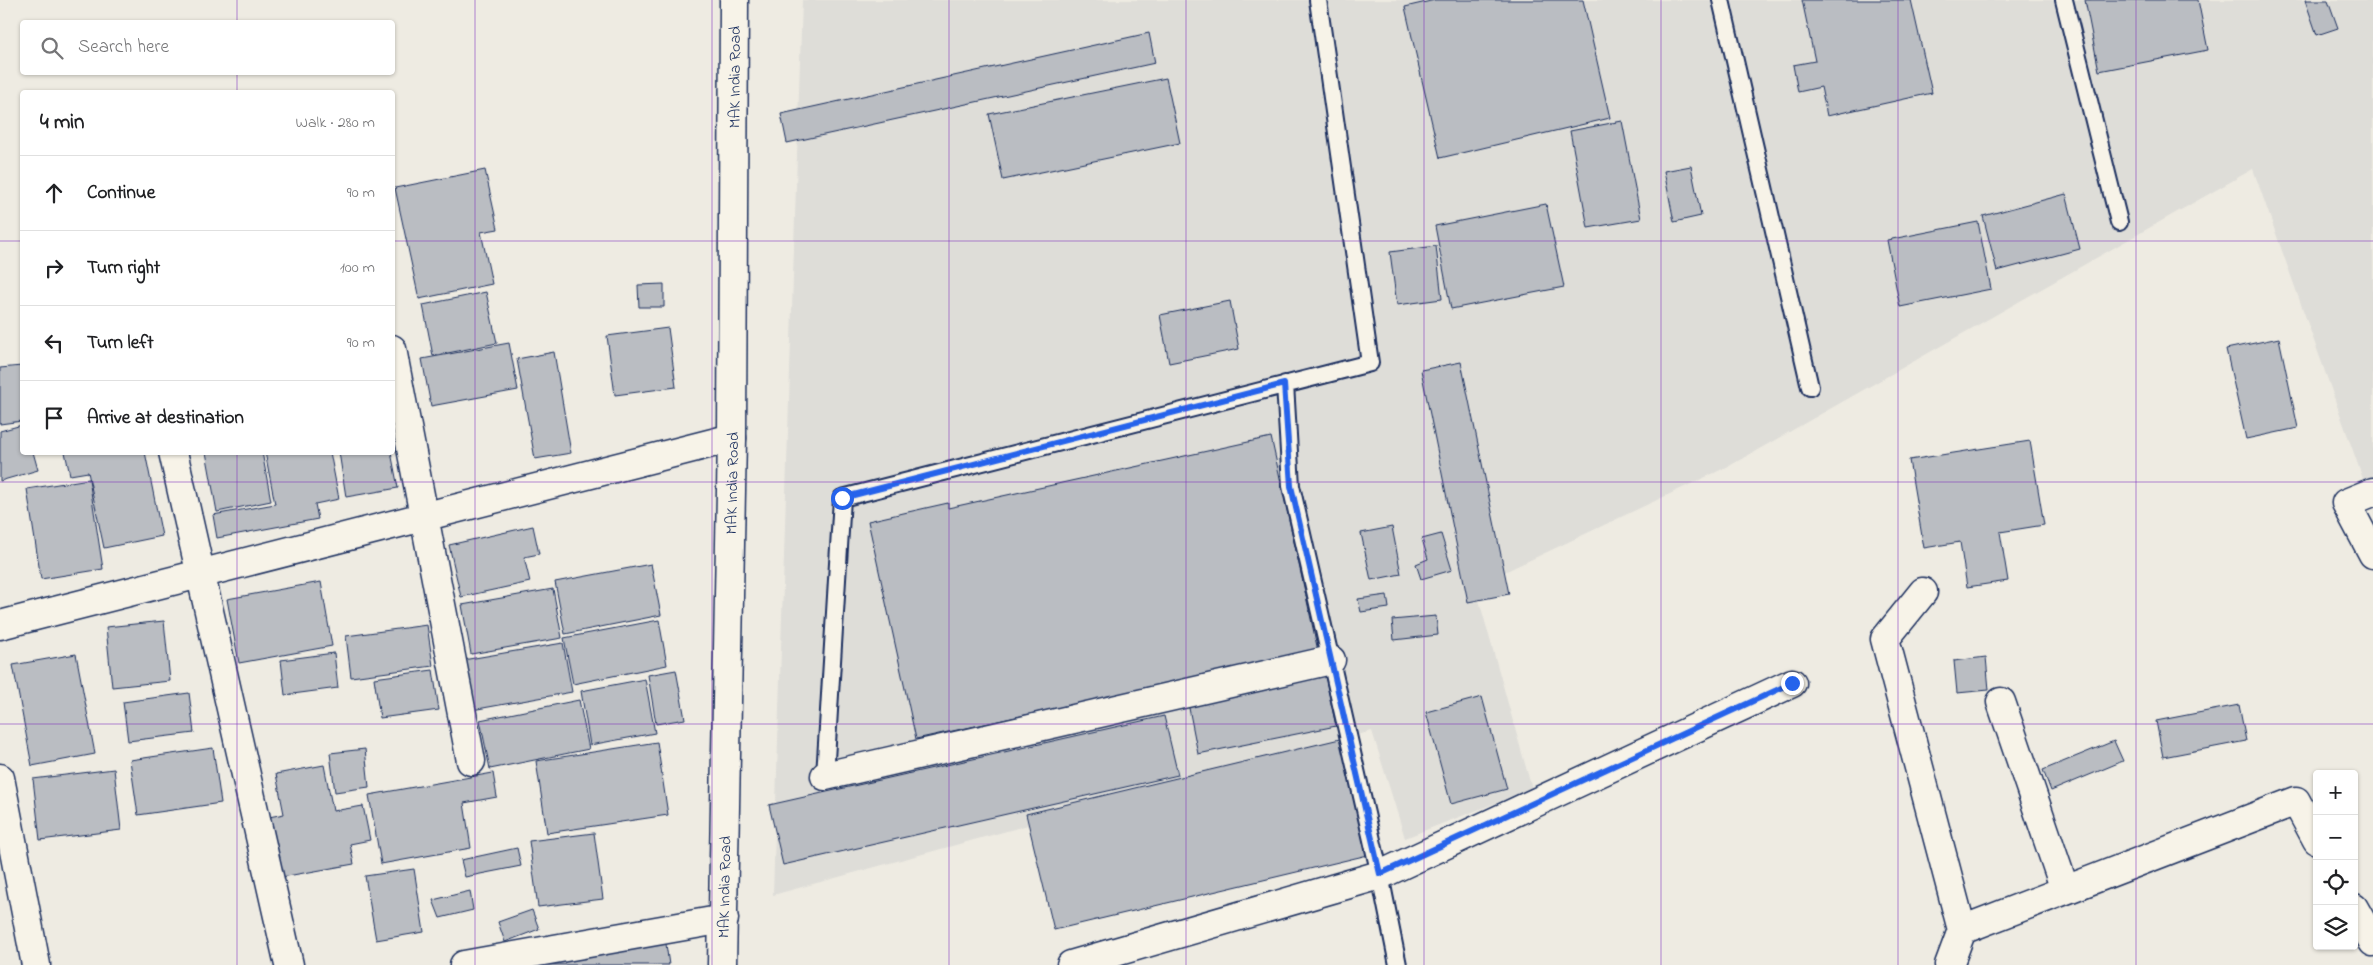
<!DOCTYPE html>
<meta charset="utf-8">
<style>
body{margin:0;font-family:"Indie Flower",sans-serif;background:#f2f2f2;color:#202124}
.controls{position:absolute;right:15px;bottom:15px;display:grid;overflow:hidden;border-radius:5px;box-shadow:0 1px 4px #0004}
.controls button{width:45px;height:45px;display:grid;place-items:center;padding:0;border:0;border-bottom:1px solid #e0e0e0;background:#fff;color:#202124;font:25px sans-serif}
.stop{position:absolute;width:15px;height:15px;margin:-11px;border:4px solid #2563eb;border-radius:50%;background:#fff}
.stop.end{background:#2563eb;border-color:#fff;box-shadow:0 1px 5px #0008}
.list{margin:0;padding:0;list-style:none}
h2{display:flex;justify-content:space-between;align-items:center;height:65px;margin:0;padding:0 20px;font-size:21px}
h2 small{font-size:16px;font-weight:400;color:#757577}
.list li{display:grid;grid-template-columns:32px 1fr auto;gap:15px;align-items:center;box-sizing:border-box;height:75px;padding:0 20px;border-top:1px solid #e0e0e0}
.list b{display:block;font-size:19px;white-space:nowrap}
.list em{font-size:16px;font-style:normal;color:#757577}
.icon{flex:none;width:28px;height:28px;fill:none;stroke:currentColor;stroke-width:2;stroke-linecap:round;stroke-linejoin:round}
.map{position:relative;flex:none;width:2373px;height:965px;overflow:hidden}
.search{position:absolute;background:#fff;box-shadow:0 1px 4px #0004;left:20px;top:20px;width:375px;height:55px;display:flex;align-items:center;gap:12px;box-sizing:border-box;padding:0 18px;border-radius:5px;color:#757577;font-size:19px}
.panel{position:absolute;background:#fff;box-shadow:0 1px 4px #0004;left:20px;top:90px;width:375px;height:365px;border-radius:5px}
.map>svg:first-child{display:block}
</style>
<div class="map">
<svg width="2373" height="965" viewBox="0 0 2373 965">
<rect width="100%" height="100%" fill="#eeebe2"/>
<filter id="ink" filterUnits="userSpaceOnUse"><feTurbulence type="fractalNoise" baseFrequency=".02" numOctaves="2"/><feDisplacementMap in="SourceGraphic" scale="10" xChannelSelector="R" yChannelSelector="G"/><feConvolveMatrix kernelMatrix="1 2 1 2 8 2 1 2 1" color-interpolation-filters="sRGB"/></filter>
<g filter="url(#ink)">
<path fill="#deddd8" d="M802 0H2373V488L2367 490 2253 169 1731 465 1475 586 1532 789 1405 838 1372 731 773 895Z"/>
<path fill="#babdc2" stroke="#1b2f5e" d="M1435 0H1583L1610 118 1440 158 1405 7Z
M1802 0H1911L1932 93 1827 116 1821 87 1798 92 1793 65 1815 61Z
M2085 0H2198L2208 50 2099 71Z
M2305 0H2328L2338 28 2317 35Z
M1149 33 1155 63 787 143 781 114Z
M1166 78 1180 143 1003 180 989 114Z
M1622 121 1641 219 1588 228 1570 131Z
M1691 166 1701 216 1674 222 1664 171Z
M485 170 498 229 481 232 492 284 419 299 395 188Z
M2066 194 2080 249 1997 271 1983 216Z
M1546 204 1564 287 1451 309 1435 226Z
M1978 222 1991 289 1900 307 1887 240Z
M1436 246 1442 299 1397 305 1390 252Z
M664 284V307H639L638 285Z
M486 292 497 343 433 356 423 305Z
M1230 301 1239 349 1169 363 1160 315Z
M668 328 676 387 615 395 607 336Z
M2279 338 2298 428 2246 439 2226 349Z
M509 343 518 390 431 406 422 359Z
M554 352 571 453 535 459 517 359Z
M1461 362 1509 594 1468 602 1421 370Z
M22 366V421L0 424V368Z
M22 425V452H33L38 470 0 481V431Z
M1271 437 1318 651 916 739 868 521 948 503V508Z
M2030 441 2044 525 2000 532 2008 581 1967 587 1960 542 1924 548 1909 460Z
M65 452H145L162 536 104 548 88 472 70 475Z
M206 452H262L271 501 217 512Z
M265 452H330L339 499 315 504 318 519 217 538 213 515 275 504Z
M339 452H391L398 488 346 497Z
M89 479 103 569 41 579 27 489Z
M533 526 539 554 524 557 530 582 461 597 449 545Z
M1392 527 1401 574 1371 580 1361 533Z
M1441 534 1452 570 1421 579 1416 564 1428 559 1422 539Z
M651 564 661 615 565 634 555 582Z
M321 582 332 646 239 663 227 599Z
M553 589 562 638 471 654 462 605Z
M1387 595 1389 608 1361 612 1358 599Z
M1436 616 1438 635 1394 640 1392 620Z
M659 620 667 665 573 684 564 638Z
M164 621 170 681 112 687 106 627Z
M427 625 433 666 351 677 346 636Z
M563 643 572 692 472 710 463 660Z
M334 653 338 688 285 695 281 660Z
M76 654 95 754 32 766 13 665Z
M1986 657 1989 690 1957 693 1954 661Z
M433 670 439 710 380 718 374 678Z
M676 670 685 719 656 724 648 675Z
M1325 675 1336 726 1198 754 1188 703Z
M645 679 655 733 590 745 581 691Z
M189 693 194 733 128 741 123 702Z
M1482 697 1507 789 1451 804 1426 712Z
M579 700 589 749 490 769 480 720Z
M2239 705 2246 741 2163 757 2156 721Z
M1164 716 1178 775 783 865 769 805Z
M1344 738 1372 854 1054 930 1026 814Z
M2114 741 2123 761 2051 791 2043 770Z
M657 742 668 815 547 833 536 761Z
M213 748 221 803 138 815 130 760Z
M365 749 369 787 335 792 330 753Z
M324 765 333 811 363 806 370 840 350 844 354 864 276 878 264 818 284 814 276 774Z
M114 769 121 830 40 840 33 779Z
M493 773 497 797 464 803 471 848 381 864 369 795Z
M594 833 603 899 538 907 529 841Z
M517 848 521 866 465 877 461 860Z
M414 869 424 932 376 940 365 876Z
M470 891 473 910 440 918 433 900Z
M532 910 539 929 505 942 498 922Z
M666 944 669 965H543L542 962Z"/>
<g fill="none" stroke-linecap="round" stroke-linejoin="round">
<g stroke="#1b2f5e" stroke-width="20">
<path id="service" d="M1721 0 1810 387
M2064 0 2119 222
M1285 384 1291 486 1380 875 1398 965
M825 776 842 498 1370 363 1318 0"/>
</g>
<g stroke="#1b2f5e" stroke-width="31">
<path id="minor" d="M392 349 471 761
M173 452 289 965
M2373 492 2346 503 2373 554
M1923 592 1885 639 1962 930
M0 625 732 438
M2001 702 2065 890
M825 776 1331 660
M0 778 36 965
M2354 908 2373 942
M464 965 724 919
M1071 965 1380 875 1792 683
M1949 965 1962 930 2296 801 2317 840"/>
</g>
<g stroke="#1b2f5e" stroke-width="31">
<g id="tertiary">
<path id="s1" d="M722 965 732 438 734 0"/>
</g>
</g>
<use href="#service" stroke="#f7f3e8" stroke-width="16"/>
<use href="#minor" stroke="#f7f3e8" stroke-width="28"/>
<use href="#tertiary" stroke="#f7f3e8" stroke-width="28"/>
</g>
</g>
<g fill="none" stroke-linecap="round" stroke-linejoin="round" filter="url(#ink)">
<path stroke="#2563eb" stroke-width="6" d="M842 498 1284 384 1291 486 1380 874 1792 683"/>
</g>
<path fill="none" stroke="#7b2cbf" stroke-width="1" stroke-opacity="0.55" d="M237 0V22M475 0V965M712 0V965M949 0V965M1186 0V965M1424 0V965M1661 0V965M1898 0V965M2136 0V965M237 72V92M0 241H22M392 241H2373M237 452V965M0 482H2373M0 724H2373"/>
<g text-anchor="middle" stroke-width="4" stroke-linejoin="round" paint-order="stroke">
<g font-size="16" fill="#1b2f5e" stroke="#f7f3e8">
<text dy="6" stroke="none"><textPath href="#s1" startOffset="888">MAK India Road</textPath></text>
<text dy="6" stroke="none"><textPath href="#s1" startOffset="482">MAK India Road</textPath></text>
<text dy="6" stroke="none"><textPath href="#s1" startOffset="78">MAK India Road</textPath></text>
</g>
</g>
</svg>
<div class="controls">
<button>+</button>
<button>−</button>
<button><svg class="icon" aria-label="locate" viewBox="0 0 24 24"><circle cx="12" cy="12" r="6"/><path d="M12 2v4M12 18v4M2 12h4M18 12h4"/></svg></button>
<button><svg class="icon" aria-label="layers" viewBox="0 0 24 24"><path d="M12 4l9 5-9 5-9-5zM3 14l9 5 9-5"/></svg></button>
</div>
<div class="stop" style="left:842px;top:498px"></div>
<div class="stop end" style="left:1792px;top:683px"></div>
<div class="search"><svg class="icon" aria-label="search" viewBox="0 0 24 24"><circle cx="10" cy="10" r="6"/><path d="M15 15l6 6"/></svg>Search here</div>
<section class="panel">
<h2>4 min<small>Walk · 280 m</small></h2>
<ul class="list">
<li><svg class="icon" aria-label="ahead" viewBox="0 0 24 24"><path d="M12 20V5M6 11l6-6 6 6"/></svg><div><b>Continue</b></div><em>90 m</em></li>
<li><svg class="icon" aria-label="right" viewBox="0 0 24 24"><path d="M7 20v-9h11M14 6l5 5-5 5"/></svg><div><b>Turn right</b></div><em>100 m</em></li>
<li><svg class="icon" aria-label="left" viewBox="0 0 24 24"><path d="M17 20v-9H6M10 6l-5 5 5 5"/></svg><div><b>Turn left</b></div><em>90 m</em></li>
<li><svg class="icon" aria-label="arrive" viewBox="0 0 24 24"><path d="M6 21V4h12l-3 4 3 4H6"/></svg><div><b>Arrive at destination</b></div></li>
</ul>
</section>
</div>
